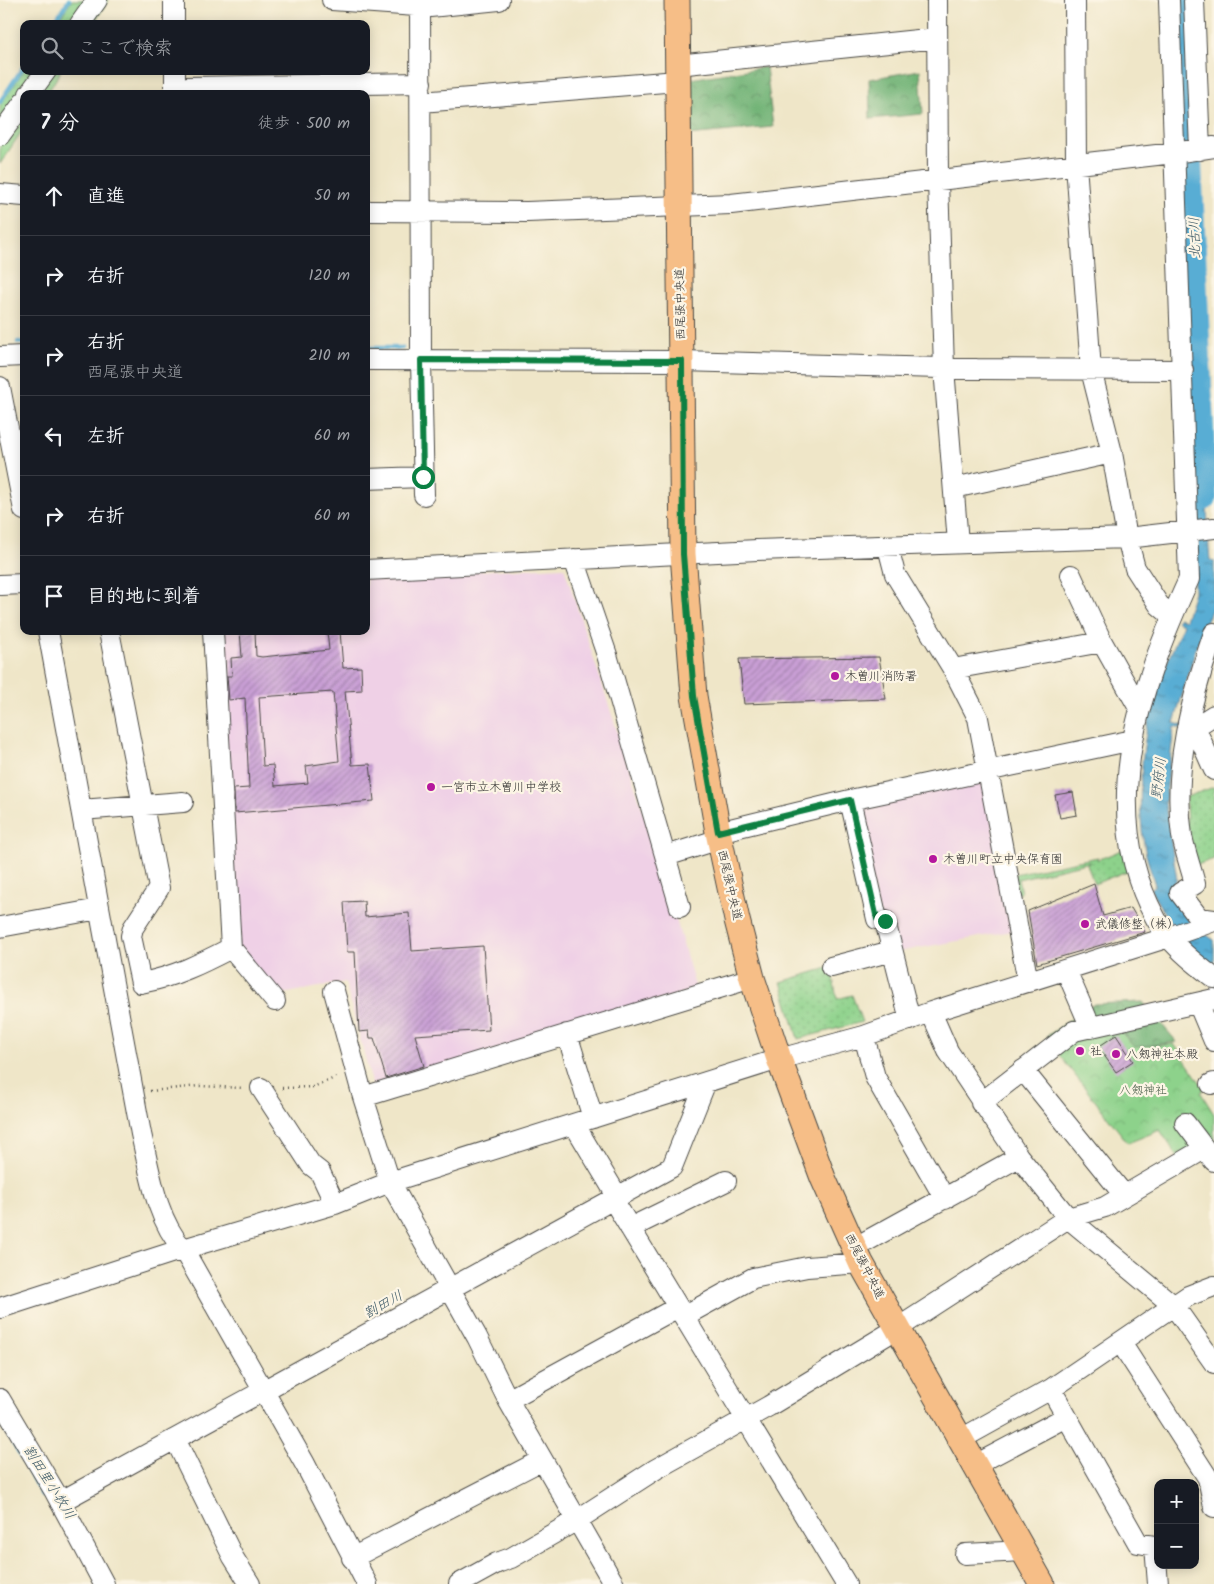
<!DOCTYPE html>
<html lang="ja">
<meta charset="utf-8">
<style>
body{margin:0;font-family:Kalam,"Klee One",sans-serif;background:#20242c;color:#f1f3f6}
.controls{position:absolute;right:15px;bottom:15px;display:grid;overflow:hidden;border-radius:10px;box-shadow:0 2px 12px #0003}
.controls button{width:45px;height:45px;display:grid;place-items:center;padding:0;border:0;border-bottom:1px solid #363941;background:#171b24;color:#f1f3f6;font:25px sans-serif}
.stop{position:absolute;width:15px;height:15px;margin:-11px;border:4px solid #0b8043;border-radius:50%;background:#fff}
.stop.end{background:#0b8043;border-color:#fff;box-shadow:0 1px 5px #0008}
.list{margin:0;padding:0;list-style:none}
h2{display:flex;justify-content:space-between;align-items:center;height:65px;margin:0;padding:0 20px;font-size:21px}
h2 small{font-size:16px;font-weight:400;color:#9ea1a6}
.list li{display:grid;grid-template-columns:32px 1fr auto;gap:15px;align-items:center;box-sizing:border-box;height:80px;padding:0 20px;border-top:1px solid #363941}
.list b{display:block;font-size:19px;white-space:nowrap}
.list p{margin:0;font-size:16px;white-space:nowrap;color:#9ea1a6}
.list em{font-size:16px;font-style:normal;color:#9ea1a6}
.icon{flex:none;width:28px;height:28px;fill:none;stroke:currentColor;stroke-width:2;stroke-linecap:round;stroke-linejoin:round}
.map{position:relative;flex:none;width:1214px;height:1584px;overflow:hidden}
.search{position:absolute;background:#171b24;box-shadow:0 2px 12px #0003;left:20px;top:20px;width:350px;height:55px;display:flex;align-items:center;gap:12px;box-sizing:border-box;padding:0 18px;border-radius:10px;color:#9ea1a6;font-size:19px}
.panel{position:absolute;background:#171b24;box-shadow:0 2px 12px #0003;left:20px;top:90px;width:350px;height:545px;border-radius:10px}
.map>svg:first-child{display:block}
</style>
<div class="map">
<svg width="1214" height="1584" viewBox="0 0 1214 1584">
<defs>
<pattern id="grass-dots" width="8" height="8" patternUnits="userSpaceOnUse" patternTransform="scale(1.25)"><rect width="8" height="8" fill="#8dd28b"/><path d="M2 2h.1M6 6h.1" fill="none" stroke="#7ab478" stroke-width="1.8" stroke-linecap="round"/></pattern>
<pattern id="forest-crowns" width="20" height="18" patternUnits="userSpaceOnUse" patternTransform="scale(1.25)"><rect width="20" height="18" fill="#72b477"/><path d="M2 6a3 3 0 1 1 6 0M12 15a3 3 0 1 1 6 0" fill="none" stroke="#5e9362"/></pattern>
<pattern id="park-crowns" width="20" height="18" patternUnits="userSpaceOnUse" patternTransform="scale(1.25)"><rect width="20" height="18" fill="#8dd28b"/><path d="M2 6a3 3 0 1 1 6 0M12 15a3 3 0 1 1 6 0" fill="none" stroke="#7ab478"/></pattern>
<pattern id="water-ripples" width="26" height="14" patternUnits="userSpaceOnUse" patternTransform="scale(1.25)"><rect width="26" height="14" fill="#59add4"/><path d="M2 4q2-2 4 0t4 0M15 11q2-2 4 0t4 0" fill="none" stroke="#4a8dac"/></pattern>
<pattern id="building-hatch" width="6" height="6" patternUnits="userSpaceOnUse" patternTransform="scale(1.25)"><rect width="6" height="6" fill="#c99fd5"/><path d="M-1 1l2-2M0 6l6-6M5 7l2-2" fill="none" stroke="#a382ad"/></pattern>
</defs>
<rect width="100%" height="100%" fill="#fcf5e5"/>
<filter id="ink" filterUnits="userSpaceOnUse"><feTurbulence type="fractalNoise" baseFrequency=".02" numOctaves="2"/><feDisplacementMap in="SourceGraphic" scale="10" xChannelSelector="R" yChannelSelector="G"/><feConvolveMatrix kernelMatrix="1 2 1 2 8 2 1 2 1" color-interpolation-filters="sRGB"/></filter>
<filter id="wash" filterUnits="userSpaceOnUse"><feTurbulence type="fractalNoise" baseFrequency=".0096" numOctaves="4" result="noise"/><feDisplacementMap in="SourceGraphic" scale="20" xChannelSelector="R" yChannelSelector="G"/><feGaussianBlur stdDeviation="1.12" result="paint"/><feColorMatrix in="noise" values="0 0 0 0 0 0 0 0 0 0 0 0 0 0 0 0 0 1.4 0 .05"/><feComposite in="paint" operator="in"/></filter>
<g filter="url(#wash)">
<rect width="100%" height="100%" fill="#efe6c8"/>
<path fill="#efd0e6" d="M564 567 659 860 696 989 373 1087 345 982 277 995 235 944 218 631H366V576Z
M976 780 985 786 1012 931 897 952 879 912 855 806Z"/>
<path fill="url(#grass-dots)" stroke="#5c7e5b" d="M1214 787V859L1197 865 1187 837 1186 797Z
M1124 849 1132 869 1094 884 1087 864 1090 862 1018 879 1021 893 1017 894 1014 874 1098 857 1097 860Z
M831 967 837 999 852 995 862 1022 798 1039 781 982Z"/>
<path fill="url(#forest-crowns)" stroke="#4e7051" d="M766 67 773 127 677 136V81Z
M920 70 923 114 870 119 869 79Z
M1143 1002 1177 1042 1134 1047 1116 1023 1055 1046 1047 1036 1094 1004Z"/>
<path fill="url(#park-crowns)" stroke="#5c7e5b" d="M72 0H109L93 24H56Z
M24 70 61 71 47 94H24V128L0 164V105Z
M1118 1028 1134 1047 1174 1044 1204 1088 1201 1093 1214 1114V1153L1179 1159 1160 1130 1128 1143 1056 1051 1076 1036Z"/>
<path fill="url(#water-ripples)" stroke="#426c80" d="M1205 460 1209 549 1210 560 1214 561V603L1196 648 1174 723 1184 726 1183 729 1174 727 1165 803 1177 880 1168 890C1173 909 1198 930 1214 940V967C1185 948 1167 919 1150 889L1155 885C1151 871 1146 858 1144 844 1137 804 1141 761 1148 721 1154 688 1171 655 1183 624L1177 621 1178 618 1185 620 1194 592 1193 461Z"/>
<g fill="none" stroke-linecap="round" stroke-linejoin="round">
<path stroke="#59add4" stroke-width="4.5" d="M53 24 69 0
M0 102 24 66
M18 342 24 343
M366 348H402
M0 1419 42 1495 50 1499"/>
<path stroke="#59add4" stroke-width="28" d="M1184 0 1188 161 1203 497"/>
</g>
<g id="blocks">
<path fill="url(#building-hatch)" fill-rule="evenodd" d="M240 631H255L256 656 262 657 329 650 327 631H340L343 668 361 667 362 690 345 691 352 765 370 764 374 801 235 813 234 789 249 788 245 698 229 700 227 676H232L231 658 242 657ZM333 692 339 761 306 766 308 783 275 786 273 765 263 766 259 697Z
M879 657 886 699 744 704 739 659Z
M1073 792 1077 815 1060 818 1055 795Z
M1094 884 1103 916 1131 908 1145 932 1037 964 1028 911Z
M364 901 365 917 409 913 412 951 483 946 489 1030 415 1035 424 1066 386 1078 374 1038H370L369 1031 359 1032 355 952H347L344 902Z
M1116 1035 1133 1061 1116 1072 1098 1047Z"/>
</g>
</g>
<g filter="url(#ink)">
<use href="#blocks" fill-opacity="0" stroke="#484743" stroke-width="1"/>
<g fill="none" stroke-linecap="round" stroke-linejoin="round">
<g stroke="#484743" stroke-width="22">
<path id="minor" d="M174 0V24
M332 0 430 7 499 0
M420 0 421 360 424 495
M937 0 938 180 944 368 958 543
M1075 0 1076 164 1091 370 1112 453 1127 538 1135 568 1159 605 1172 616
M1169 0 1189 579C1141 684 1095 809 1156 919 1169 943 1193 962 1214 978
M1194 0 1200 150
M80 24 97 0
M677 65 937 38
M175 71V94
M187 87 421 83
M29 94 46 71
M421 102 677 81
M0 135 24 102
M0 194 24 196
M366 211 527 212 731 204 1174 153 1214 147
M0 357 24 356
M366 360 682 361 977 369 1183 370
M0 387 24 510
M366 479 423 477
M954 488 1112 453
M888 547 895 574 953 669 978 718 1028 982
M574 559 607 655 680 907
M366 570 757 550 1127 538 1214 528
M1071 575 1102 642 1139 708
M0 585 24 584
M48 631 141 1134C150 1172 156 1219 183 1249L305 1464 367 1584
M109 631 159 888 133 928 131 936 141 983C174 977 202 963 231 948
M213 631 231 948 275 1001
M1214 633C1192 696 1172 769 1182 836 1185 852 1191 868 1195 884L1180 893 1199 918 1214 920
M953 669 1102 642
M1188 727H1195L1214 715
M1195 727 1214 770
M850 800 877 919 885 921 910 1020
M81 810 183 802
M718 832 850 800 1133 740
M666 856 720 839
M0 927 99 909
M831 967 892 951
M1066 970 1091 1028
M334 991 363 1097 390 1182 477 1337 508 1400 614 1584
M1198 1003 1214 1041
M931 1012 948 1051 1019 1157 1068 1218 1174 1306 1214 1363
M567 1034 593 1118
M864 1036 875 1077 945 1199
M1023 1070 1124 1195
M1211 1084 1214 1083
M261 1088 311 1165 320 1172 335 1204
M363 1097 752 978
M981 1103 1074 1031 1214 999
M1185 1123 1214 1161
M574 1124 617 1196
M612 1198 846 1584
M630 1228 726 1181
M854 1248 1019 1157
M0 1308 183 1249 335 1204 390 1182 779 1059 864 1036 931 1012 1169 937 1214 921
M684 1316 753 1278 807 1267 861 1263
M1121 1343 1208 1478 1214 1507
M1051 1389 1138 1543 1155 1546 1158 1584
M0 1399 55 1492 104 1584
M508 1400 678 1307
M175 1439 233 1557 250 1584
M961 1439 1051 1389 1188 1296 1214 1286
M975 1465 1066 1417
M60 1502 672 1167 706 1082
M965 1554 1024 1551
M352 1558 542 1460
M459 1584 497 1563 511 1558 577 1520 656 1469 769 1406 898 1328 1068 1218 1105 1207 1204 1149"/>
</g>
<g stroke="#484743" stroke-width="27">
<path id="major" d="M677 0 683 554 694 696 718 832 737 920 752 978 779 1059 823 1178 861 1263 1042 1584"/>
</g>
<path stroke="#484743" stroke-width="2.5" stroke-dasharray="1 4" stroke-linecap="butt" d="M282 1088 313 1087 337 1077
M150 1091 199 1086 244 1088"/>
<use href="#minor" stroke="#fff" stroke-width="20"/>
<use href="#major" stroke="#f6be87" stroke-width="25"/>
</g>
</g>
<g fill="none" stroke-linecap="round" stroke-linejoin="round" filter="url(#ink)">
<path stroke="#0b8043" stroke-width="6" d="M423 477 421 360 682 361 683 554 694 696 718 832 850 800 877 919 885 921"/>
</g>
<g fill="#b5179e" stroke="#fcf5e5" stroke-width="2">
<circle cx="835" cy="676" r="5"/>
<circle cx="431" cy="787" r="5"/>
<circle cx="933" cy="859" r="5"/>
<circle cx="1085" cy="924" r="5"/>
<circle cx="1080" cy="1051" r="5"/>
<circle cx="1116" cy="1054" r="5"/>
</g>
<g text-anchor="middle" stroke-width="4.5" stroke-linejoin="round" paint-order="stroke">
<g font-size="12" fill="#2b2b2b" stroke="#fcf5e5">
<text transform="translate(680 304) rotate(-91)" y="4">西尾張中央道</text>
<text transform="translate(730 885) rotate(77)" y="4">西尾張中央道</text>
<text transform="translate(865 1266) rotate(63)" y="4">西尾張中央道</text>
</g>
<g font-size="12" fill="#2b2b2b" stroke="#fcf5e5" text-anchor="start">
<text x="845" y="680">木曽川消防署</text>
<text x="441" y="791">一宮市立木曽川中学校</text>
<text x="943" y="863">木曽川町立中央保育園</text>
<text x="1095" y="928">武儀修整（株）</text>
<text x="1090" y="1055">社</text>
<text x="1126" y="1058">八剱神社本殿</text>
</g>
<g font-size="12" fill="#485d48" stroke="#fcf5e5">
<text x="1143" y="1094">八剱神社</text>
</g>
<g font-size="14" font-style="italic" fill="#3b5866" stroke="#fcf5e5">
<text transform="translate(1194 238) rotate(-92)" y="5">北古川</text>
<text transform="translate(1158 778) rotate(-83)" y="5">野府川</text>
<text transform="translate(383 1304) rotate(-29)" y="5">割田川</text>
<text transform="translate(50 1482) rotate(58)" y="5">割田里小牧川</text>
</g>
</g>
</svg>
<div class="controls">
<button>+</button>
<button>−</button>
</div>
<div class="stop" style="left:423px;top:477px"></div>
<div class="stop end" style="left:885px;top:921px"></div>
<div class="search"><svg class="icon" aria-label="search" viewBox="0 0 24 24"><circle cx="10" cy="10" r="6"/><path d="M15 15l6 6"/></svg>ここで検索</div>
<section class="panel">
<h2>7 分<small>徒歩 · 500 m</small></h2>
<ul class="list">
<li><svg class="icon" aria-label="ahead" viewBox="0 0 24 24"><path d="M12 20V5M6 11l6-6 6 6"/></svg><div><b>直進</b></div><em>50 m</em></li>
<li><svg class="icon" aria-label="right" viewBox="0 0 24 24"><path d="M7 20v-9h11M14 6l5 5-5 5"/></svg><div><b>右折</b></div><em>120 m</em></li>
<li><svg class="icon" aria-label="right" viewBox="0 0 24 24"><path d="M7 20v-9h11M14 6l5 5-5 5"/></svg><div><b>右折</b><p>西尾張中央道</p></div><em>210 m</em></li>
<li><svg class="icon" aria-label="left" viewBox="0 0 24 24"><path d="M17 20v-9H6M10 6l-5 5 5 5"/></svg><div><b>左折</b></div><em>60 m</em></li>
<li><svg class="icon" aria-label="right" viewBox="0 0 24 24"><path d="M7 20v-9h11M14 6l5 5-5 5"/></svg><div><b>右折</b></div><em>60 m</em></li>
<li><svg class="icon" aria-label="arrive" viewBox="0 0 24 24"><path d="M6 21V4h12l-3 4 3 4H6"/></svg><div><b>目的地に到着</b></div></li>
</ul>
</section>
</div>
